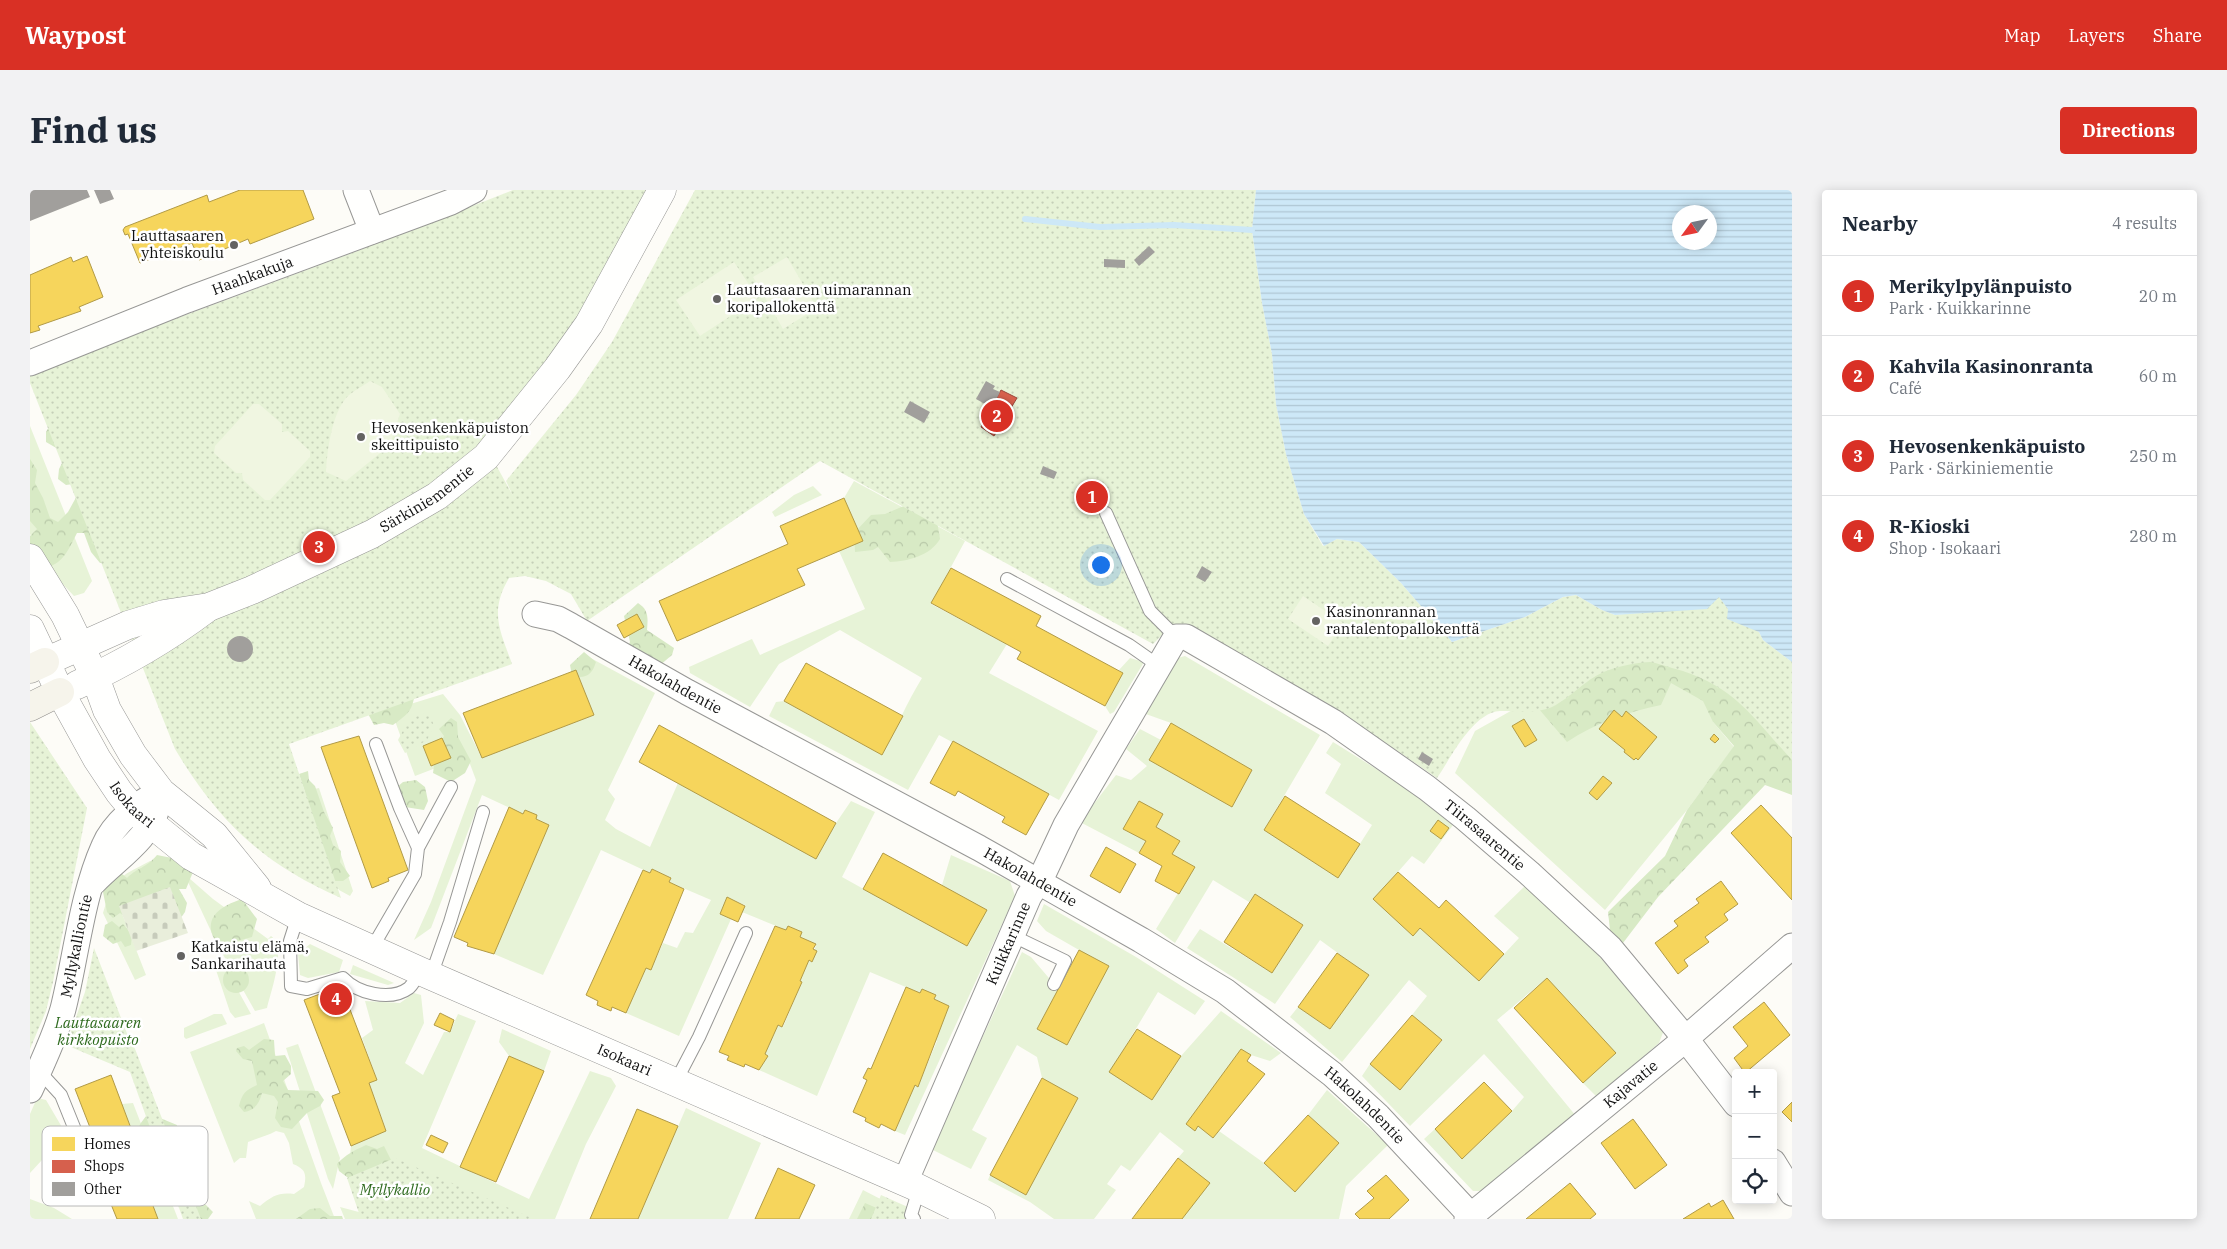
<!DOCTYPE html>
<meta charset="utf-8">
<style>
body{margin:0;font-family:"IBM Plex Serif",serif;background:#f2f2f3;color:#1f2937}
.controls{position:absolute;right:15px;bottom:15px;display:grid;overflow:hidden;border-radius:5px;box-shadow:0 2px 12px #0003}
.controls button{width:45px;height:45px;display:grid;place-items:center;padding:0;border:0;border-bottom:1px solid #e0e1e3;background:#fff;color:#1f2937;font:25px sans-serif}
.compass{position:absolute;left:1642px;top:15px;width:45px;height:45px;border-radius:50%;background:#fff;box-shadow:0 2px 12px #0003;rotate:237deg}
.you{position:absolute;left:1070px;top:374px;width:18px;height:18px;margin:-12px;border:4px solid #fff;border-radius:50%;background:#1a73e8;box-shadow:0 0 0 8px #1a73e833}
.badge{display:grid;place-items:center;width:32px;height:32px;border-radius:50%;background:#d93025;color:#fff;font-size:16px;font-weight:700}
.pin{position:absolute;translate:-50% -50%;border:2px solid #fff;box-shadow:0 1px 5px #0006}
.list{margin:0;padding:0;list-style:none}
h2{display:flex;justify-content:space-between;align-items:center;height:65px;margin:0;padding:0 20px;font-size:21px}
h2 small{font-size:16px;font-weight:400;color:#747a83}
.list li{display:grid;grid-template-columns:32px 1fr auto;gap:15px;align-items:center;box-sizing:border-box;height:80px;padding:0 20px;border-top:1px solid #e0e1e3}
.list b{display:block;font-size:19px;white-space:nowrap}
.list p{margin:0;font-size:16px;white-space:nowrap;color:#747a83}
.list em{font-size:16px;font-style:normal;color:#747a83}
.icon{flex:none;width:28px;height:28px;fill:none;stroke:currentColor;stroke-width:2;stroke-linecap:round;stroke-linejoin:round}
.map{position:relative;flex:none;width:1762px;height:1029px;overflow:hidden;border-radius:5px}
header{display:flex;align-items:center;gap:30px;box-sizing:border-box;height:70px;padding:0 25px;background:#d93025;color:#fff}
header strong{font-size:24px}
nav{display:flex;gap:28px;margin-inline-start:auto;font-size:18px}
.intro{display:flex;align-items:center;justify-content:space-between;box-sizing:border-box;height:120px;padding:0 30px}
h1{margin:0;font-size:35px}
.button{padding:12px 22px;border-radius:5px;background:#d93025;color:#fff;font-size:18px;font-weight:700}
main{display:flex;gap:30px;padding:0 30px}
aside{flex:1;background:#fff;border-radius:5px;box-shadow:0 2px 12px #0003}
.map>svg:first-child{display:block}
</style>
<header>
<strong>Waypost</strong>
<nav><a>Map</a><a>Layers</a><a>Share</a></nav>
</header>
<div class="intro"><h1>Find us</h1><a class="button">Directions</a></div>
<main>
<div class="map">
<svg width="1762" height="1029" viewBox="0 0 1762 1029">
<defs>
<pattern id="forest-crowns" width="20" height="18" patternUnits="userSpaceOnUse" patternTransform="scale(1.25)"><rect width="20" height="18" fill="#d8eac5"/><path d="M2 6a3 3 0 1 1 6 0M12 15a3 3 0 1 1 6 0" fill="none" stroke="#b8c8a8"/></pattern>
<pattern id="cemetery-stones" width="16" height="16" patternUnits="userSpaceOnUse" patternTransform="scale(1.25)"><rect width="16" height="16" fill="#e9eedb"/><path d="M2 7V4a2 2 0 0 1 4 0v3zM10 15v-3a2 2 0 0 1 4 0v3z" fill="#c7cbbb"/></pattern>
<pattern id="park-dots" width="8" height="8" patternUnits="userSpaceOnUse" patternTransform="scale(1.25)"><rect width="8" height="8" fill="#e7f3d7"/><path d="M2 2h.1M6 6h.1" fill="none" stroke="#c5cfb8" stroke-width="1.8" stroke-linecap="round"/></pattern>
<pattern id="water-rules" width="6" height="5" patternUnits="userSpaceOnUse" patternTransform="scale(1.25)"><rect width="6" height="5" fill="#cde8f7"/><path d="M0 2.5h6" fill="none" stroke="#afc6d3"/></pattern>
</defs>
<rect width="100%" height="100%" fill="#fdfcf7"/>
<path fill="#e7f3d7" d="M0 236 62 391 54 403 44 406 28 389 0 344Z
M824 291 935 351 901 414 977 454 959 483 1068 541 1029 610 909 545 878 600 739 526 746 512 754 511 852 565C866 539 877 512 892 488L810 440 749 474 720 517 660 483 659 477 722 449 730 465 835 419 809 361 833 351 814 308Z
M783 296 792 305 745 327 742 322 764 305Z
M557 466 625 503 578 600 585 609 575 630 586 639 620 657 648 593 786 669 806 633 821 611 845 622 812 687 936 756 956 720 912 695 921 665 980 691 985 706 875 945 865 941 885 895 888 896 907 851 905 850 919 816 904 809 905 805 892 799 890 803 840 782 787 906 729 880 738 866 735 864 748 835 753 837 772 792 770 791 779 770 782 772 786 754 770 747 772 742 759 736 756 740 712 722 715 715 697 708 690 724 701 729 649 846 596 823 616 778 621 779 633 753 647 758 655 742 663 743 681 710 639 692 640 687 622 679 620 683 571 660 513 785 464 764 519 635 506 629 495 620 493 624 452 605 401 738 384 750 401 712 446 590 437 566 385 586 361 520 413 504 430 525 452 568 564 525 546 480Z
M1155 466 1290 545 1234 640 1308 688 1342 635 1295 603 1311 574 1296 563 1303 552 1369 593 1423 635 1394 674 1382 666 1344 709 1383 745 1390 738 1449 791 1489 748 1464 726 1496 695 1567 764 1634 840 1629 853 1567 907 1553 893 1585 863 1517 788 1467 830 1546 926 1451 1001H1443L1394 949 1405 939 1433 968 1482 921 1494 907 1454 864 1380 936 1332 886 1340 874 1370 899 1412 851 1382 825 1397 806 1379 790 1312 872 1260 827 1268 817 1300 839 1338 785 1290 750 1245 814 1157 758 1170 739 1242 783 1273 735 1225 704 1219 712 1183 690 1145 753 1126 739 1164 677 1142 664 1150 651 1126 637 1109 611 1094 638 1116 651 1109 663 1050 632 1086 585 1101 590 1117 576 1096 559 1110 539 1131 550 1120 570 1202 617 1222 580 1141 533 1113 523 1144 469Z
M1100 468 1114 472 1084 522 1080 524 1075 516 1092 483 1089 480Z
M1639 483 1682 502 1683 532 1704 557 1657 620 1575 720 1425 583 1445 541 1495 513Z
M289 598 323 701 320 706 309 700 303 692 270 602Z
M120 671 135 672 89 716 116 785 105 790 73 723C84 687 88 688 120 671Z
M159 688 183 709 238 749 241 746C257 757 241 801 237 818L225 821 187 754 158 692Z
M1014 714 1106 767 1175 811 1165 825 1128 802 1080 882 1122 910 1151 866 1191 821 1251 863 1240 871 1221 865 1211 859 1156 934 1165 941 1168 936 1183 948 1189 941 1234 973 1265 1002 1309 953 1278 925 1297 900 1358 955 1316 996 1309 1029H1152L1148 968 1154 961 1130 942 1100 981 1091 975 1077 994 1086 1000 1064 1029H1024L1000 1012 958 990 960 985 996 1004 1048 908 1012 888 1007 867 987 855 942 940 957 948 941 979 901 959 992 762 1001 767 1024 794 1030 797 1049 760 1016 741 1007 731Z
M280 754 313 770 309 782 278 788 270 785 268 764Z
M189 766 221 824 205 828 200 822 183 771Z
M323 775 364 793 358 795 320 784Z
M384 803 391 805 394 833 375 873 393 885 414 842H420L428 824 446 831 392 958 499 1009 560 881 581 888 586 896 556 954 525 1029H470L318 986 321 956 356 940 339 893 347 890 332 848 343 840 335 811 370 813Z
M184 824H192L197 834 156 849 154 847V838Z
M234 833 291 993 305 1029H226L219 1011 230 1016C242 1006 249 1002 264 1004L274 997C277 983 275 979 263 974L259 953 254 943 246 941C237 946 228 948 218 952L216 968H210L204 973 160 862Z
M472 839 521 861 514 881 479 866 469 852Z
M268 854 310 968 303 999 298 989 256 858Z
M7 908 16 910 36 944 0 983V924Z
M103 913 148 1029H128L111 984 117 981 92 914Z
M656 918 731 953 698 1029H608Z
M833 1000 862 1015 863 1029H819Z
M0 1009 24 1018 42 1029H0Z
M310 1017 355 1029H315Z"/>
<path fill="url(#forest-crowns)" d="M21 233 80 373H70L61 362 54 343H47C36 365 28 384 0 374V346L7 339 0 331V269L7 280 5 293 13 308 20 328 28 332 38 322 49 302 43 294 36 295 28 289 29 279 35 267 28 259 16 252V242Z
M883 312 906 325 910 349C900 366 878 371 860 372L848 357 843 360 825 362 824 343 841 325 855 324Z
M608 413C619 420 618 428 617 440L644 458 642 465 629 476 596 460 600 452 594 426Z
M1645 460 1762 531V605L1735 595 1628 707 1593 753 1580 740 1578 722 1635 666 1657 620 1704 556 1683 532 1673 511 1641 493 1631 515C1598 522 1565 533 1537 552L1491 498Z
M554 462 566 472C562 485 556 489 542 486L540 475Z
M385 501C383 521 378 524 363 535L354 533 344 535 336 520Z
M421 528 427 532 428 547 441 571 435 583 421 592 403 583 406 561 414 546 409 539Z
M278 581 279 590 285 596 294 622 303 638 300 646 303 655 311 661 310 672 320 686 313 691H304L269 584Z
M386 590 395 597 398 611 394 620 375 617 366 598 373 592Z
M148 663 163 682 156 699H149L157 713 155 722 149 730H99L90 723 83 728 77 722 73 702 86 679 97 688C108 677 115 679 127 665L142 668Z
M212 709 227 729 222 747 207 751 201 758C186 759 175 739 184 726 190 717 203 712 212 709Z
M82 731 89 737 93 734 102 745 101 755 95 757 91 751 83 754 73 746 75 735Z
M193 790a13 13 0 1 1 26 0a13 13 0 1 1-26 0Z
M234 849 244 850 245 866 255 865 261 876V884L253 891 258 900 288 901 294 910 290 916 277 923 262 939 251 937 245 928 248 912 244 906 232 903C229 914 225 920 214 922L209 916C212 903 216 900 227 895L222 871 213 869 206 861 207 858 214 856 219 860Z
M118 923 147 935 146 948 138 957 129 952 108 950C104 938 112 933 118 923Z
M336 955 347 959 354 956 362 972 359 975 352 973 341 982 321 990 309 981 307 974C315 965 325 960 336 955Z
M168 1007 183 1022 178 1029H155L160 1011Z
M835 1013 849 1019 846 1029H827Z
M290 1018 300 1026H312L313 1029H266L280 1019Z"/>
<path fill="url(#cemetery-stones)" d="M140 697 158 743 106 761 89 716Z"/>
<path fill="url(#park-dots)" d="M483 0H629L460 264 483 306 476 291 546 205 582 152 665 0H1226L1222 40 1232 113 1242 164 1246 214 1256 264 1274 324 1293 356 1307 349 1329 352 1371 393 1422 452 1495 427 1533 407 1546 405 1572 420 1585 425 1615 422 1689 406 1698 419 1729 442 1733 450 1762 472V570C1721 526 1704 494 1642 478 1635 476 1627 473 1620 472 1609 472 1590 476 1579 480 1557 487 1541 508 1522 517 1506 524 1487 521 1470 521 1442 523 1421 568 1407 588L1366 560 1166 442 1134 443 1123 454 790 271 557 431 541 404 516 391 495 386 479 388C459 422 470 440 482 474L259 554 311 708C233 674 188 631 145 559L0 193V183L330 60Z
M399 522 404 536 397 550 375 563 368 550 379 529Z
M0 532 57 618 23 792 16 821 0 859Z
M64 758 98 846H100L171 1029H153L100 882 36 855 55 802Z
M365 968 504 1029H331L317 988Z
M851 1005 880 1018 875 1029H841Z"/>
<path fill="#f0f6e1" d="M757 67 787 118 753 139 723 87Z
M704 72 728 108 670 146 646 110Z
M340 191 352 197 370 224 360 255 316 291 296 282C297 261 302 223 317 207 323 201 333 196 340 191Z
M223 214H229L252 234V242L258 241 280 261V267L240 310H235L213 290 212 283H206L184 263 185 256Z
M1273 406 1313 433 1298 456 1258 429Z"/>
<path fill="url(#water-rules)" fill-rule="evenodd" d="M1226 0H1762V472L1733 450 1729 442 1697 429 1698 419 1689 407 1677 419 1585 425 1572 420 1546 405 1533 407 1495 427 1422 452 1371 393 1329 352 1307 349 1294 356 1274 324 1256 264 1246 214 1242 164 1232 113 1222 40ZM1650 22H1680V52H1650Z"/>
<path fill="#f6d55c" stroke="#b19a46" d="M210 0H273L284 29 220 54 218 49 169 70 162 53 110 73 98 44 95 45 93 40 95 37 177 5 179 12Z
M57 66 73 107 49 117 51 121 8 136 10 140 0 143V85L41 67 43 72Z
M814 308 833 351 767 379 775 395 647 451 629 411 758 354 750 336Z
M921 378 1011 426 1006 436 1093 483 1075 516 987 469 991 462 901 413Z
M607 424 614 437 594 448 587 435Z
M776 473 873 526 852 565 754 511Z
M546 480 564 525 452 568 433 523Z
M1584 520 1592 527 1596 521 1627 547 1608 570 1606 568 1604 570 1594 562 1595 560 1569 539Z
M1494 529 1507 550 1495 557 1482 536Z
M1141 533 1222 580 1202 617 1119 570Z
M629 535 806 633 786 669 609 572Z
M1684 544 1689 549 1685 553 1680 549Z
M329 546 378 680 358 688 359 691 342 698 291 557Z
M412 548 421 568 401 576 393 556Z
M923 551 1019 604 996 645 972 632 975 627 928 601 925 606 900 593Z
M1573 586 1582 593 1567 610 1559 603Z
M1255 606 1330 654 1308 688 1234 640Z
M1109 611 1133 624 1126 637 1150 651 1142 664 1165 677 1149 704 1125 691 1132 676 1109 663 1116 651 1093 639Z
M1731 615 1762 648V710L1701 643Z
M479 617 493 624 495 620 507 625 506 629 519 635 464 764 437 756 438 753 424 747Z
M1408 630 1419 638 1411 649 1400 641Z
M1076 657 1106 674 1090 703 1060 686Z
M853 663 957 720 937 756 833 699Z
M622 679 641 688 639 692 654 699 621 780 616 778 596 823 582 817 581 821 567 815 568 811 556 805 613 680 620 683Z
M1368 682 1409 718 1416 710 1474 764 1449 791 1390 738 1383 746 1343 709Z
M1691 691 1708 714 1694 724 1698 730 1675 747 1679 752 1654 770 1658 776 1648 784 1625 753 1648 736 1644 731 1669 713 1666 709Z
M1225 704 1273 735 1242 783 1194 752Z
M697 707 715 716 708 732 690 724Z
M745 736 756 740 758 736 772 742 770 747 786 754 783 759 787 761 782 772 779 770 770 791 772 792 752 837 748 835 735 864 738 866 729 880 715 874 714 877 697 870 699 866 689 862Z
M1049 760 1079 776 1037 855 1007 839Z
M1307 763 1339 785 1300 839 1268 817Z
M1517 788 1586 863 1553 893 1484 818Z
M311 796 347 890 339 893 356 941 321 956 302 906 310 903 274 810Z
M876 797 890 803 892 799 906 805 904 809 919 816 888 897 885 895 865 941 851 934 849 938 835 931 836 928 823 922 837 890 833 888 838 878 841 879Z
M1734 812 1760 845 1715 883 1704 868 1718 856 1703 837Z
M410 823 424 830 420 842 404 835Z
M1382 825 1412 850 1370 900 1340 874Z
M1107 839 1151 866 1122 910 1079 882Z
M1211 859 1221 865 1217 871 1235 884 1183 948 1168 936 1165 941 1156 934Z
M479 866 514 881 466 992 430 977Z
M81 885 117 981 111 984 128 1029H87L74 997 82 994 45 899Z
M1012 888 1048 908 996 1005 960 985Z
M1454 892 1482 921 1432 969 1405 939Z
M1762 912V932L1752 922Z
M607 919 648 936 608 1029H560Z
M1278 925 1309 953 1265 1002 1234 973Z
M1603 929 1637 975 1605 999 1571 953Z
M401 945 418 953 413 963 396 955Z
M1148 968 1180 993 1152 1029H1102Z
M748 978 785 995 769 1029H725Z
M1356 985 1379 1010 1359 1029H1330L1325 1024 1344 1008 1337 1001Z
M1540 993 1566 1024 1560 1029H1496Z
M1693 1010 1704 1029H1653L1679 1013 1681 1017Z"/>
<path fill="#d6604d" stroke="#9b483b" d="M971 200 987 208 964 246 951 237Z"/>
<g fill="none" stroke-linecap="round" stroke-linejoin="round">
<path stroke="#cde8f7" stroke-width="6" d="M995 29 1070 37 1144 35 1222 40"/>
</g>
<path fill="#a19f9c" d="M0 0H57L60 7 0 31Z
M64 0H80L84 9 70 14Z
M1119 56 1125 62 1109 76 1104 70Z
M1074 69 1095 70V78L1074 77Z
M956 191 965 196 963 199 970 202 964 214 957 211 955 214 946 209Z
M880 211 900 222 894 233 874 222Z
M1013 276 1027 282 1024 289 1010 284Z
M1172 376 1182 382 1175 392 1166 387Z
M197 459a13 13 0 1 1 26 0a13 13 0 1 1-26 0Z
M1392 562 1403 569 1399 576 1388 569Z"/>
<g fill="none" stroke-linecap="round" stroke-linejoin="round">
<g stroke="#979795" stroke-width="14">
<path id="service" d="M1076 323 1120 421 1146 447
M977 389 1099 455 1129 476
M388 658 421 597
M268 726 260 751 261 796 277 799 313 788C327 803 360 812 379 798 383 794 387 787 390 781
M981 745 1035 771 1024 794
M342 758 385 684 388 658 370 618 346 554
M401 786 420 732 453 622
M9 881 31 905 54 962
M645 893 669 847 716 743
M884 1029 881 1025 889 999"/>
</g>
<g stroke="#979795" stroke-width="27">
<g id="minor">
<path d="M326 0 342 41"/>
<path id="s1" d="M0 173 157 110 421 12 444 0"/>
<path id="s2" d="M505 424 528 429 541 436 657 502 949 658 1111 750 1195 801 1302 884 1348 926 1444 1029"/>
<path d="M64 692C87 668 120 649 128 615"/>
<path id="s3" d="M0 900C12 874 25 847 33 819 46 767 52 705 74 656 83 634 110 611 131 602"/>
<path d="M1743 972 1762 1003"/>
<path id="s4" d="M875 992 999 706 1014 682 1036 635 1146 447H1156L1303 532 1397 598 1435 628 1499 683 1580 758 1655 848 1706 914"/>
<path id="s5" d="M1437 1029 1646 857 1762 756"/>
</g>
</g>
<g stroke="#979795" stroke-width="29">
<g id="tertiary">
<path d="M0 368 35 425 65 487 77 520 103 565 131 602 184 645 227 698"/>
<path id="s6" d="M0 439 30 502 67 569 89 602 103 619 161 666 268 726 390 781 884 996 951 1029"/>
<path id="s7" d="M15 472 98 435 134 424 179 417 222 400 342 344 407 306 456 267 527 179 559 134 632 0"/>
<path d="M47 495C93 474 135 450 176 419"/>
</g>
</g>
<g stroke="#8e8d8b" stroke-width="29">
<path id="secondary" d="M0 479 15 472
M0 517 30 502"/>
</g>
<use href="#service" stroke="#fffffe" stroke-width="12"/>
<use href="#minor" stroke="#fffffe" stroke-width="25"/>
<use href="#tertiary" stroke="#fffffe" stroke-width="28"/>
<use href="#secondary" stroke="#f6f4eb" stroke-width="28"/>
</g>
<g fill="#646362" stroke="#fff" stroke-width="2">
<circle cx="204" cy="55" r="5"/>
<circle cx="687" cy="109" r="5"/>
<circle cx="331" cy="247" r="5"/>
<circle cx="1286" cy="431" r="5"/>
<circle cx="151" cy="766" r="5"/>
</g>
<g text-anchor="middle" stroke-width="5" stroke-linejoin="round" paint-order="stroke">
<g font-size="15" fill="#111" stroke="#fff" text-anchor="start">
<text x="194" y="51" text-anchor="end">Lauttasaaren<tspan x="194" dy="17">yhteiskoulu</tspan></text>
<text x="697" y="105">Lauttasaaren uimarannan<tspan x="697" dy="17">koripallokenttä</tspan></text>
<text x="341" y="243">Hevosenkenkäpuiston<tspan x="341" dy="17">skeittipuisto</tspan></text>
<text x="1296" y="427">Kasinonrannan<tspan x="1296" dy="17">rantalentopallokenttä</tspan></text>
<text x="161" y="762">Katkaistu elämä,<tspan x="161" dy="17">Sankarihauta</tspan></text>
</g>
<g font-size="15" fill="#111" stroke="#fff">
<text dy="5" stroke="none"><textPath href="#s1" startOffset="239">Haahkakuja</textPath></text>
<text dy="5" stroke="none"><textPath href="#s7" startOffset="418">Särkiniementie</textPath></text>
<text dy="5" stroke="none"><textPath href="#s2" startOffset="158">Hakolahdentie</textPath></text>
<text dy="5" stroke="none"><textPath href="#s6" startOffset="204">Isokaari</textPath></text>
<text dy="5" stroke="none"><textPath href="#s4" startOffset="979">Tiirasaarentie</textPath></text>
<text dy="5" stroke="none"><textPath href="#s2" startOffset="562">Hakolahdentie</textPath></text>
<text dy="5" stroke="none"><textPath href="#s4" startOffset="260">Kuikkarinne</textPath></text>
<text dy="5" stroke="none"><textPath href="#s3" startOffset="152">Myllykalliontie</textPath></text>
<text dy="5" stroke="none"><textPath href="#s6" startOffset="762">Isokaari</textPath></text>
<text dy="5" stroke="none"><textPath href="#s5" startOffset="212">Kajavatie</textPath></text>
<text dy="5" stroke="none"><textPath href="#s2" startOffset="968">Hakolahdentie</textPath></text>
</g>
<g font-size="15" font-style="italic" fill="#2f6b1f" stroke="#fff">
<text x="68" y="838">Lauttasaaren<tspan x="68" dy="17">kirkkopuisto</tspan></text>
<text x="365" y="1005">Myllykallio</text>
</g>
</g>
<rect x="12" y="936" width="166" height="80" rx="8" fill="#fff" stroke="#b8b8b8" stroke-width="1"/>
<rect x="22" y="947" width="23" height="14" fill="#f6d55c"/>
<rect x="22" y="970" width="23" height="13" fill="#d6604d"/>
<rect x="22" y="992" width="23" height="14" fill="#a19f9c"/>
<g font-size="14" fill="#111">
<text x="54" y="959">Homes</text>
<text x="54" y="981">Shops</text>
<text x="54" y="1004">Other</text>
</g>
</svg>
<div class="controls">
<button>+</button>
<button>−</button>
<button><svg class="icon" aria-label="locate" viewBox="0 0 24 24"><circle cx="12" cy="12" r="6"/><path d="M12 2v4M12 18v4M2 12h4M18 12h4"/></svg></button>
</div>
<svg class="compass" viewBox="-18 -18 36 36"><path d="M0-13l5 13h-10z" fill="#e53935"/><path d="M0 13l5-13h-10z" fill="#747a83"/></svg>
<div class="you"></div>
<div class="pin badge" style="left:1062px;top:307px">1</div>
<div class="pin badge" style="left:967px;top:226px">2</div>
<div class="pin badge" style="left:289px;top:357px">3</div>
<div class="pin badge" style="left:306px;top:809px">4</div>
</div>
<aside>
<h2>Nearby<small>4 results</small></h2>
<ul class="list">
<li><span class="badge">1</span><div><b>Merikylpylänpuisto</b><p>Park · Kuikkarinne</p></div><em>20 m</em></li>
<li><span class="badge">2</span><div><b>Kahvila Kasinonranta</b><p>Café</p></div><em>60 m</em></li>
<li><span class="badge">3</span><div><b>Hevosenkenkäpuisto</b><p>Park · Särkiniementie</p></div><em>250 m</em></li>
<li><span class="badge">4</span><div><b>R-Kioski</b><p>Shop · Isokaari</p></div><em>280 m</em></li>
</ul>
</aside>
</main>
